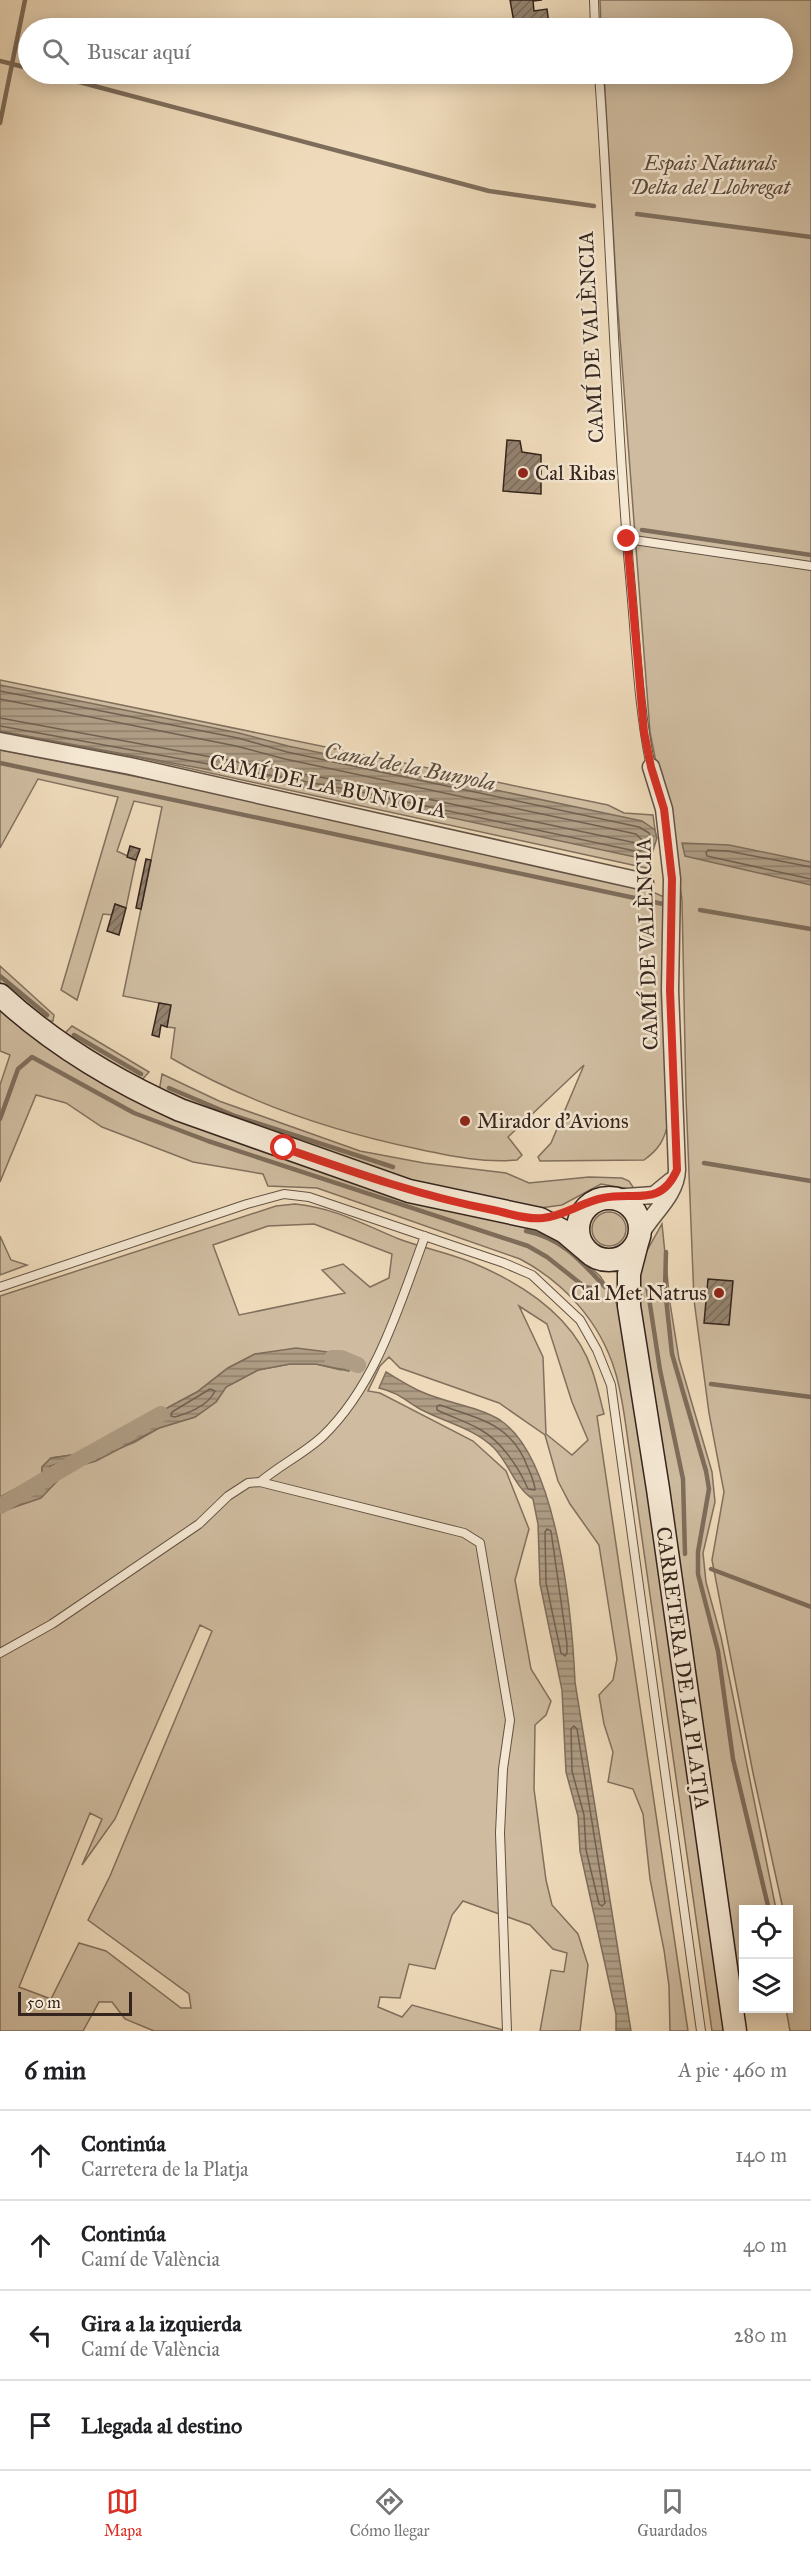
<!DOCTYPE html>
<html lang="es">
<meta charset="utf-8">
<style>
body{margin:0;font-family:"IM FELL Great Primer",serif;background:#f2f2f2;color:#202124}
.controls{position:absolute;right:18px;bottom:18px;display:grid;overflow:hidden;border-radius:0px;box-shadow:0 3px 15px #0003}
.controls button{width:54px;height:54px;display:grid;place-items:center;padding:0;border:0;border-bottom:2px solid #e0e0e0;background:#fff;color:#202124;font:30px sans-serif}
.scale{position:absolute;left:18px;bottom:15px;width:114px;box-sizing:border-box;padding-left:6px;border:3px solid #34241d;border-top:0;font-size:16px;line-height:21px;white-space:nowrap;color:#34241d;-webkit-text-stroke:4px #f5e8d3;paint-order:stroke}
.stop{position:absolute;width:18px;height:18px;margin:-14px;border:4px solid #d93025;border-radius:50%;background:#fff}
.stop.end{background:#d93025;border-color:#fff;box-shadow:0 2px 6px #0008}
.list{margin:0;padding:0;list-style:none}
h2{display:flex;justify-content:space-between;align-items:center;height:78px;margin:0;padding:0 24px;font-size:26px}
h2 small{font-size:20px;font-weight:400;color:#757577}
.list li{display:grid;grid-template-columns:39px 1fr auto;gap:18px;align-items:center;box-sizing:border-box;height:90px;padding:0 24px;border-top:2px solid #e0e0e0}
.list b{display:block;font-size:22px;white-space:nowrap}
.list p{margin:0;font-size:20px;white-space:nowrap;color:#757577}
.list em{font-size:20px;font-style:normal;color:#757577}
.icon{flex:none;width:33px;height:33px;fill:none;stroke:currentColor;stroke-width:2;stroke-linecap:round;stroke-linejoin:round}
.map{position:relative;flex:none;width:811px;height:2031px;overflow:hidden}
.search{position:absolute;background:#fff;box-shadow:0 3px 15px #0003;left:18px;right:18px;top:18px;height:66px;display:flex;align-items:center;gap:15px;box-sizing:border-box;padding:0 21px;border-radius:33px;color:#757577;font-size:22px}
.sheet{height:438px;background:#fff}
nav{display:flex;justify-content:space-around;align-items:center;box-sizing:border-box;height:84px;border-top:2px solid #e0e0e0;background:#fff;font-size:16px;color:#757577}
nav a{display:grid;justify-items:center;gap:3px}
nav .on{color:#d93025}
.map>svg:first-child{display:block}
</style>
<div class="map">
<svg width="811" height="2031" viewBox="0 0 811 2031">
<defs>
<pattern id="water-rules" width="6" height="5" patternUnits="userSpaceOnUse" patternTransform="scale(1.5)"><rect width="6" height="5" fill="#af9d85"/><path d="M0 2.5h6" fill="none" stroke="#8f806c"/></pattern>
<pattern id="building-hatch" width="6" height="6" patternUnits="userSpaceOnUse" patternTransform="scale(1.5)"><rect width="6" height="6" fill="#95836f"/><path d="M-1 1l2-2M0 6l6-6M5 7l2-2" fill="none" stroke="#7a6b5b"/></pattern>
</defs>
<rect width="100%" height="100%" fill="#efdbbb"/>
<filter id="stains"><feTurbulence type="fractalNoise" baseFrequency=".00333" numOctaves="4"/><feColorMatrix values="0 0 0 0 .2 0 0 0 0 .09 0 0 0 0 .02 0 0 0 .5 -.17"/></filter>
<radialGradient id="worn" r=".72"><stop offset=".6" stop-color="#630" stop-opacity="0"/><stop offset="1" stop-color="#630" stop-opacity=".3"/></radialGradient>
<path fill="#cfbca0" stroke="#82705e" stroke-width="1.5" fill-rule="evenodd" d="M600 0H811V2031H790L786 2009 788 2008 791 1948 789 1935 788 1910 783 1909 753 1773 712 1560 724 1492 709 1413 694 1300 686 1097 682 900 667 797 657 767 650 732 617 298 604 74H782V28H601Z
M0 680 608 805 624 813 653 815 655 830 0 692Z
M0 717 639 851 651 857V869L146 759 0 731Z
M0 750 215 792 651 891 666 898 668 1122C665 1140 658 1150 644 1160L540 1161 538 1157 551 1143 584 1065 508 1137 522 1155 517 1160C483 1163 451 1156 418 1149 331 1131 248 1103 171 1058L175 1028 167 1027 170 1005 123 996 162 807 134 801 117 851 136 860 126 908 115 904 112 915 103 914 77 1000 61 990 118 797 38 779 0 848Z
M0 966 54 1015 53 1021H44L0 983Z
M0 1009 161 1111 237 1142 359 1184 550 1231 600 1276 615 1299 624 1328 724 2031H712L631 1461C626 1432 624 1400 615 1371 600 1322 565 1283 520 1259L317 1188 268 1186 263 1174 193 1162 102 1127 66 1103 36 1095 0 1182V1085L10 1055 0 1051Z
M72 1026 149 1072 139 1083 65 1037 66 1032Z
M162 1074 219 1101 360 1151 424 1163 506 1173 529 1183 589 1177 622 1178 629 1181 635 1190 601 1184 562 1205 540 1208 445 1190 396 1176 159 1092Z
M295 1204C332 1207 365 1225 399 1239 423 1248 449 1253 473 1263 523 1284 574 1316 592 1370 597 1384 600 1399 604 1414L597 1416 688 2031H670L669 1986 664 1950 650 1879 643 1814 633 1789 608 1782 613 1752 604 1724 599 1695 613 1680 617 1659 599 1545 570 1504 558 1481 545 1435 499 1403 400 1368 389 1357 380 1366 368 1391 380 1393 473 1441 506 1471 529 1529 515 1580 531 1669 551 1701 546 1715 535 1725 534 1789 546 1880 552 1905 578 1934 588 1965 580 2031H540L551 1970 564 1972 567 1953 553 1949 530 1925 463 1901 452 1915 435 1969 409 1964 400 1998 380 1997 378 2007 402 2017 412 2005 507 2031H154L125 2019 112 2002H99L83 2031H0V1512L41 1497 61 1476 54 1478 48 1473 49 1466 67 1461 69 1469 135 1442 159 1428 195 1417 216 1402 226 1387 258 1370 290 1364H316L341 1370 352 1362 255 1354 228 1368 197 1392 169 1407 119 1439 79 1454 51 1458 42 1467V1475L0 1497V1296L276 1206ZM314 1224 392 1254 389 1278 370 1287 343 1264 322 1270 345 1293 239 1315 213 1245 268 1226ZM519 1306 547 1324 572 1402 588 1440 572 1455 546 1434 543 1357ZM200 1625 212 1631 110 1876 88 1920 189 1994 191 2008H181L106 1951 79 1943 51 1999 19 1987 90 1813 102 1819 82 1865 115 1819Z
M592 1229a17 17 0 1 1 34 0a17 17 0 1 1-34 0Z
M662 1224 670 1303 679 1359 712 1472 715 1502 703 1553 706 1582 721 1637 776 1909 744 1910 743 1973 738 1970 733 1962 639 1313 640 1263Z
M0 1236 11 1260 27 1265 0 1275Z"/>
<path fill="url(#water-rules)" stroke="#7e6d5b" stroke-width="1.5" d="M0 685 239 733 288 746 642 821 655 830 657 838 651 857H635L350 796 0 731Z
M682 843 729 845 811 862V885L685 856Z
M296 1348 351 1355 349 1371 316 1364H290L258 1370 226 1387 216 1402 195 1417 159 1428 96 1461 68 1469 66 1461 50 1466 48 1473 53 1478 62 1476 41 1498 0 1512V1497L42 1475V1467L51 1458 79 1454 119 1439 169 1407 197 1392 228 1368 255 1354Z
M386 1372C398 1379 410 1387 422 1392 446 1403 477 1406 500 1420 558 1459 572 1616 575 1682L631 2031H616V2014L580 1851 578 1816 566 1772 562 1690 540 1584 538 1524 533 1499C515 1488 509 1463 494 1448 474 1428 444 1422 420 1409 403 1399 399 1393 379 1388Z"/>
<g fill="none" stroke-linecap="round" stroke-linejoin="round">
<path stroke="#726051" stroke-width="1.5" d="M0 691 238 738 287 752 639 827 649 833 651 838 647 850 635 851 351 790 0 726
M0 699 236 746 285 759 636 834 642 840 640 843H636L352 783 0 718
M811 867 728 851 708 850 706 853 707 856 716 858 811 879
M210 1389 215 1391C208 1406 189 1413 175 1417L171 1416 172 1412Z
M440 1405C480 1419 512 1424 528 1468 531 1475 535 1483 535 1490L528 1489C519 1468 502 1442 481 1430 468 1422 452 1417 437 1410V1406Z
M547 1529 551 1531 567 1644V1653L565 1656 561 1653 546 1583 545 1532Z
M574 1726 577 1729 605 1903 602 1906 599 1904 586 1850 584 1815 572 1771 571 1729Z"/>
<path stroke="#7e6d5b" stroke-width="4.5" d="M0 61 28 68
M49 74 489 191 594 206
M0 123 25 0
M637 214 811 237
M642 530 811 555
M0 763 663 904
M700 910 811 929
M0 976 47 1015
M74 1035 141 1074
M169 1088 235 1116 393 1167
M0 1119 18 1069 32 1057 134 1113 208 1141 528 1246 547 1257 585 1287 591 1288
M704 1163 811 1181
M526 1231C562 1238 581 1261 605 1287
M666 1252 665 1289 672 1354 706 1471 709 1489 698 1552V1574L718 1651 733 1759 769 1910
M647 1285 660 1370 683 1479 685 1554
M711 1384 811 1397
M711 1569 811 1607"/>
<path stroke="#af9d85" stroke-width="16" d="M332 1358H341L358 1365
M0 1506 78 1460 161 1414"/>
</g>
<path fill="url(#building-hatch)" stroke="#34241d" stroke-width="1.5" d="M510 0H542L533 1 534 11 547 9 549 24 515 28Z
M507 440 520 441 522 452 541 455V494L503 491Z
M130 846 140 849 136 860 127 857Z
M146 859 151 860 141 909 136 908Z
M115 904 126 908 119 935 107 931Z
M159 1003 171 1005 167 1027 161 1025 159 1037 152 1035Z
M708 1279 733 1281 729 1325 704 1323Z"/>
<g fill="none" stroke-linecap="round" stroke-linejoin="round">
<g stroke="#635244" stroke-width="10">
<path id="lane" d="M594 0 595 28
M599 74C611 241 615 410 630 577 636 641 638 705 651 767
M627 539 811 566
M0 1287 247 1204 284 1194 309 1197 504 1263 532 1275 580 1320 597 1350 611 1385 701 2031
M260 1482 464 1533 480 1543 510 1720 503 1769 500 1833 507 2031
M0 1653 52 1624 199 1524 228 1496 248 1483 260 1482C280 1465 305 1453 323 1436 377 1384 400 1303 425 1236"/>
</g>
<g stroke="#635244" stroke-width="19">
<path id="street" d="M0 741 130 766 645 882
M612 1198 654 1195 671 1181
M640 1235C652 1213 676 1196 677 1170L670 990 672 879 664 809 651 767"/>
</g>
<g stroke="#34241d" stroke-width="25">
<path id="secondary" d="M0 995C53 1044 115 1081 180 1110L409 1191 540 1219 565 1232 585 1249
M578 1229a31 31 0 1 1 62 0a31 31 0 1 1-62 0Z
M637 1243 629 1274V1306L658 1489 735 2031"/>
</g>
<use href="#lane" stroke="#f5e8d3" stroke-width="8"/>
<use href="#street" stroke="#f5e8d3" stroke-width="16"/>
<use href="#secondary" stroke="#f5e8d3" stroke-width="22"/>
</g>
<g fill="none" stroke-linecap="round" stroke-linejoin="round">
<path stroke="#d93025" stroke-width="8" d="M284 1148C353 1172 421 1196 493 1210 508 1213 527 1220 543 1218 564 1216 582 1202 603 1198 635 1191 660 1208 677 1170L670 990 672 879 664 809 651 767 644 732 627 539"/>
</g>
<g fill="#8f2418" stroke="#f5e8d3" stroke-width="2">
<circle cx="523" cy="473" r="6"/>
<circle cx="465" cy="1121" r="6"/>
<circle cx="719" cy="1293" r="6"/>
</g>
<g text-anchor="middle" stroke-width="5" stroke-linejoin="round" paint-order="stroke">
<g font-size="21" font-style="italic" fill="#5b4a3e" stroke="#f5e8d3">
<text x="710" y="170">Espais Naturals<tspan x="710" dy="24">Delta del Llobregat</tspan></text>
</g>
<g font-size="21" fill="#34241d" stroke="#f5e8d3">
<text transform="translate(591 337) rotate(-93)" y="7">CAMÍ DE VALÈNCIA</text>
<text transform="translate(328 786) rotate(12)" y="7">CAMÍ DE LA BUNYOLA</text>
<text transform="translate(647 944) rotate(-92)" y="7">CAMÍ DE VALÈNCIA</text>
<text transform="translate(683 1668) rotate(82)" y="7">CARRETERA DE LA PLATJA</text>
</g>
<g font-size="21" fill="#34241d" stroke="#f5e8d3" text-anchor="start">
<text x="535" y="480">Cal Ribas</text>
<text x="477" y="1128">Mirador d'Avions</text>
<text x="707" y="1300" text-anchor="end">Cal Met Natrus</text>
</g>
<g font-size="22" font-style="italic" fill="#5f4e41" stroke="#f5e8d3">
<text transform="translate(410 766) rotate(11)" y="8">Canal de la Bunyola</text>
</g>
</g>
<rect width="100%" height="100%" filter="url(#stains)"/>
<rect width="100%" height="100%" fill="url(#worn)"/>
</svg>
<div class="controls">
<button><svg class="icon" aria-label="locate" viewBox="0 0 24 24"><circle cx="12" cy="12" r="6"/><path d="M12 2v4M12 18v4M2 12h4M18 12h4"/></svg></button>
<button><svg class="icon" aria-label="layers" viewBox="0 0 24 24"><path d="M12 4l9 5-9 5-9-5zM3 14l9 5 9-5"/></svg></button>
</div>
<div class="scale">50 m</div>
<div class="stop" style="left:284px;top:1148px"></div>
<div class="stop end" style="left:627px;top:539px"></div>
<div class="search"><svg class="icon" aria-label="search" viewBox="0 0 24 24"><circle cx="10" cy="10" r="6"/><path d="M15 15l6 6"/></svg>Buscar aquí</div>
</div>
<section class="sheet">
<h2>6 min<small>A pie · 460 m</small></h2>
<ul class="list">
<li><svg class="icon" aria-label="ahead" viewBox="0 0 24 24"><path d="M12 20V5M6 11l6-6 6 6"/></svg><div><b>Continúa</b><p>Carretera de la Platja</p></div><em>140 m</em></li>
<li><svg class="icon" aria-label="ahead" viewBox="0 0 24 24"><path d="M12 20V5M6 11l6-6 6 6"/></svg><div><b>Continúa</b><p>Camí de València</p></div><em>40 m</em></li>
<li><svg class="icon" aria-label="left" viewBox="0 0 24 24"><path d="M17 20v-9H6M10 6l-5 5 5 5"/></svg><div><b>Gira a la izquierda</b><p>Camí de València</p></div><em>280 m</em></li>
<li><svg class="icon" aria-label="arrive" viewBox="0 0 24 24"><path d="M6 21V4h12l-3 4 3 4H6"/></svg><div><b>Llegada al destino</b></div></li>
</ul>
</section>
<nav>
<a class="on"><svg class="icon" aria-label="map" viewBox="0 0 24 24"><path d="M3 6l6-2 6 2 6-2v14l-6 2-6-2-6 2zM9 4v14M15 6v14"/></svg>Mapa</a>
<a><svg class="icon" aria-label="directions" viewBox="0 0 24 24"><path d="M12 3l9 9-9 9-9-9zM9 14v-3h6M13 9l2 2-2 2"/></svg>Cómo llegar</a>
<a><svg class="icon" aria-label="saved" viewBox="0 0 24 24"><path d="M7 4h10v16l-5-4-5 4z"/></svg>Guardados</a>
</nav>
